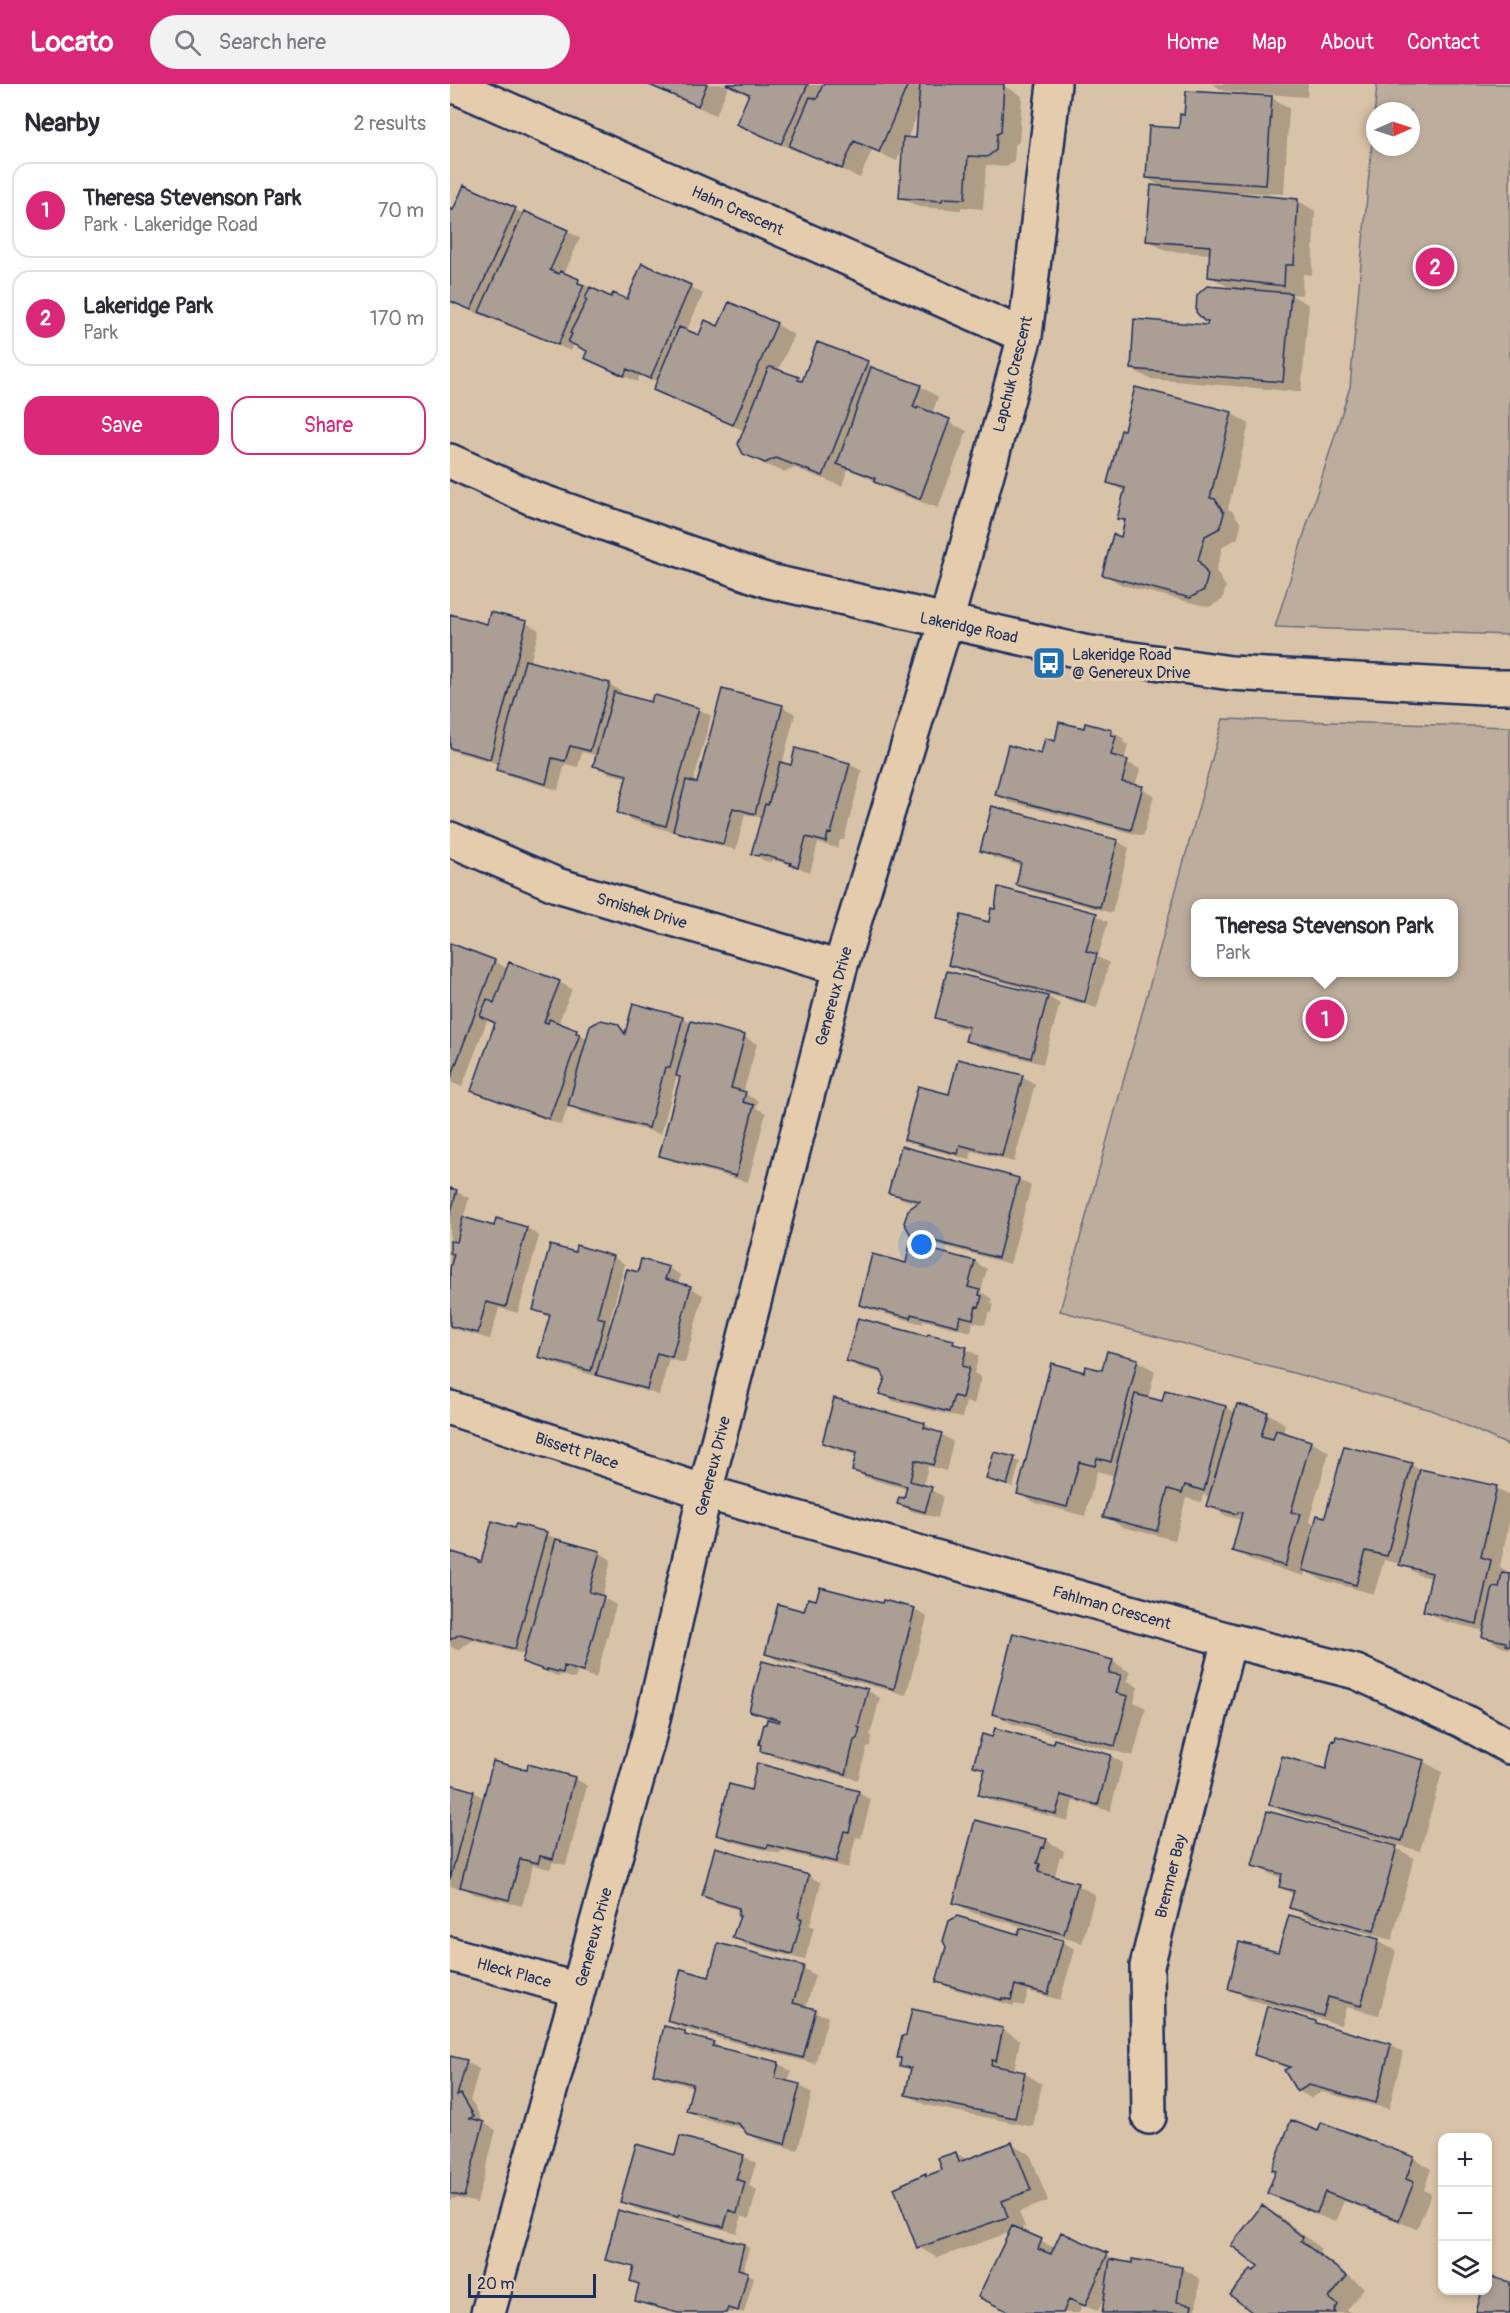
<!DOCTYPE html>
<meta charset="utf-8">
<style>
body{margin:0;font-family:Pangolin,sans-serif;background:#f2f2f3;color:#2b2b33}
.controls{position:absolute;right:18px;bottom:18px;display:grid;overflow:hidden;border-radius:12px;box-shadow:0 3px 9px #0003}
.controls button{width:54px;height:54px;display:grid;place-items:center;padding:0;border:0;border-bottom:2px solid #e1e1e2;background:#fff;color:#2b2b33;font:30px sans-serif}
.compass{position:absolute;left:916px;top:18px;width:54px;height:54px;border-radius:50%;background:#fff;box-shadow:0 3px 9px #0003;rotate:87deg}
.scale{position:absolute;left:18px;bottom:15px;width:128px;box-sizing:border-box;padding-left:6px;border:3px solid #1b2f5e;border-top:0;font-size:16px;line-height:21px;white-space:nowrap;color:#1b2f5e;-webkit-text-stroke:4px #e5ccad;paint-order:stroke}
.you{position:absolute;left:472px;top:1161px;width:21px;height:21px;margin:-15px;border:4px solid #fff;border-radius:50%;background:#1a73e8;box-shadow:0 0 0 9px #1a73e833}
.badge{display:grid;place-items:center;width:39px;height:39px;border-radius:50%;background:#db2777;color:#fff;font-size:20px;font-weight:700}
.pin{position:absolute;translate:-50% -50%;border:3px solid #fff;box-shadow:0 2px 6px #0006}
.popup{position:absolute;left:741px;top:815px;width:267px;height:78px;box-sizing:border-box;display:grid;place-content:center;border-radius:12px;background:#fff;filter:drop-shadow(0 2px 4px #0005);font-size:20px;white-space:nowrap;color:#7c7c81}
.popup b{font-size:22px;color:#2b2b33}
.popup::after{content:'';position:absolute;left:50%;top:100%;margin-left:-12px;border:12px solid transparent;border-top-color:#fff}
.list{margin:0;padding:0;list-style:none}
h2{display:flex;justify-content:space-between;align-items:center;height:78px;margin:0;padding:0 24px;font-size:26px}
h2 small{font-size:20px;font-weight:400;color:#7c7c81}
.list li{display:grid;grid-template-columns:39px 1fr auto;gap:18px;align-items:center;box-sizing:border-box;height:96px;margin:0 12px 12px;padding:0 12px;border:2px solid #e1e1e2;border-radius:18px}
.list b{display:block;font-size:22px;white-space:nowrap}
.list p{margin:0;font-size:20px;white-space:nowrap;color:#7c7c81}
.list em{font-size:20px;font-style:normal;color:#7c7c81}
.actions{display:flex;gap:12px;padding:18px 24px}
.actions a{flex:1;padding:14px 0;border:2px solid #db2777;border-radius:18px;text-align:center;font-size:21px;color:#db2777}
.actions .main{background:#db2777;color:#fff}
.icon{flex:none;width:33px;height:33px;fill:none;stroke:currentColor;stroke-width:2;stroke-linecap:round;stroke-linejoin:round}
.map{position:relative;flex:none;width:1060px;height:2229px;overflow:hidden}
header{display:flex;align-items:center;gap:36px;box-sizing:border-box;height:84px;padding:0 30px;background:#db2777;color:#fff}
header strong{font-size:28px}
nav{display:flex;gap:33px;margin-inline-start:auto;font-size:21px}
.search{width:420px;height:54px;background:#f2f2f3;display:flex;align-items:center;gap:15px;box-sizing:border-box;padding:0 21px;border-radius:33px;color:#7c7c81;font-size:22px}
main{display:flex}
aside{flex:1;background:#fff}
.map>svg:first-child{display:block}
</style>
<header>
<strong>Locato</strong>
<div class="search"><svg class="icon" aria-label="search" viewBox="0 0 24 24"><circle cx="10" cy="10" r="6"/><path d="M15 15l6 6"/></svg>Search here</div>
<nav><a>Home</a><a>Map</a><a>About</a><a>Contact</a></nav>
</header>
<main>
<aside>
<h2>Nearby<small>2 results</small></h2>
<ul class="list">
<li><span class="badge">1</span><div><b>Theresa Stevenson Park</b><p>Park · Lakeridge Road</p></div><em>70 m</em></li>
<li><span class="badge">2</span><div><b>Lakeridge Park</b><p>Park</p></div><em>170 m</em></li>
</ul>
<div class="actions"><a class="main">Save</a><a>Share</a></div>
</aside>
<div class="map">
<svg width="1060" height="2229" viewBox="0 0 1060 2229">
<rect width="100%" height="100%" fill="#d9c3a8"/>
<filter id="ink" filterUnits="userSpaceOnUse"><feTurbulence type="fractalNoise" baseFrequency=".0167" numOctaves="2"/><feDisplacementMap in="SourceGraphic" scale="12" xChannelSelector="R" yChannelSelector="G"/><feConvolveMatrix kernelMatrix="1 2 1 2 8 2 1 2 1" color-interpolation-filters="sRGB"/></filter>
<g filter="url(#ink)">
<path fill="#bdad9d" stroke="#6c6e7e" stroke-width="1.5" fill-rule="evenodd" d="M927 0H1060V551L825 543 900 303ZM925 27H961V63H925Z
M773 635 1060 643V1362L982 1326 610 1227ZM746 820H1004V888H746Z"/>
<path fill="#0003" fill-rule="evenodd" d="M199 0 554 2 572 12 569 58 565 61 564 77 556 83 536 81 533 125 511 123V126L469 123 450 113 453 63 447 77 422 66 410 94 351 67 350 69 306 49 287 39 300 12 279 1 266 31 217 10ZM469 27 467 56 457 55Z
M762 0H858L857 13 774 7Z
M821 13 839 24 834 110 790 108 798 112 847 116 865 127 862 191 853 190 852 211 840 210 859 221 851 308 700 295 682 285 759 243V238L755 235 782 205 759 192 761 170 716 167 698 156 714 104 697 94 731 45Z
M0 126 4 128 65 126 117 147 130 154 114 190 162 215 177 217 193 181 241 203 253 210 236 248 250 253 268 244 326 240 344 251 328 287 354 298 417 279 435 289 470 302 488 313 482 330 517 347 488 424 444 408 426 397 398 385 392 402 345 384 335 388 313 380 294 369 295 347 223 316 205 305 208 298 190 290 187 298 148 280 139 267 124 260 121 267 0 218Z
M781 329 799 340 778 425 783 428 791 440 788 454 773 462 766 487 776 503 772 516 759 523 672 501 654 490 672 454 676 438 669 434 675 408 659 399Z
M0 532 38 542 76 539 89 546 80 579 159 600 171 607 170 611 202 620 249 625 261 632 243 699 249 700 333 623 345 630 332 681 342 683 400 680 412 687 394 756H390L388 764 368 759 360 789 346 782 323 776 321 778 315 777 303 770 312 734 295 730 286 766 181 736 169 728 178 694 158 689 145 682 148 672 132 668 128 683 115 680 108 706 60 692 48 685 49 680 3 667 0 666Z
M635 646 661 647 674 655 673 658 678 661 674 677 690 685 685 702 704 711 693 752 559 718 547 710 606 659Z
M667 757 679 764 662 829 580 807 568 800 572 782 544 774 532 767Z
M646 831 658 838 648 873 659 879 647 924 636 921 648 872H645L633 920 593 909 610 920 593 980 529 963 517 956 519 946 499 941 486 933 590 911 591 909 512 887 499 880 540 840Z
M0 862 44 877 58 885 109 898 122 905 108 940 138 954 167 942 177 947 184 921 233 935 242 940 294 953 307 960 293 1009 308 1017 306 1024 316 1029 298 1098 224 1078 211 1071 232 993 227 991 211 1050 133 1029 119 1021 111 1041 35 1013 23 1006 47 939 38 934 12 1003 0 998Z
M509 977 573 993 585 1000 564 1078 522 1067 520 1076 468 1062 456 1055 500 1012Z
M569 1095 581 1102 560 1180 475 1157 462 1150 469 1120 452 1115 439 1108Z
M0 1105 19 1114 13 1135 45 1144H77L89 1152 68 1229 49 1224 40 1255 0 1244Z
M126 1170 163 1173 175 1180 159 1239 162 1241 189 1190 218 1184 231 1191 228 1200 240 1203 253 1211 235 1279 219 1275 209 1311 102 1279 90 1272 100 1234 85 1225Z
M525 1178 537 1185 531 1208 542 1215 541 1219 544 1220 542 1229 539 1228 535 1241 523 1238 521 1248 473 1236V1240L424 1227 411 1220 457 1181Z
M478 1254 503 1258 529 1272 524 1289 531 1293 524 1320 516 1318 512 1334 443 1317 431 1310 437 1293 435 1290 410 1284 398 1277Z
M687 1277 705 1287 698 1315 713 1319 716 1308 776 1323 786 1329H817L835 1340 833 1350 861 1358 879 1368 859 1437 866 1441 876 1435 895 1364 962 1381 973 1388 1046 1404 1060 1412V1434L1050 1483 1058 1488 1057 1491 1060 1492V1565L1052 1563 1034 1553 1035 1547 993 1537 975 1527 982 1494 969 1491 951 1480 934 1476 924 1510 872 1496 855 1487 854 1492 802 1477 784 1466 792 1436 776 1432 758 1421 760 1413 753 1411 751 1418 736 1414 725 1456 672 1443 654 1432 665 1392 647 1387 635 1432 586 1419 568 1409 635 1290 653 1288Z
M475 1340 503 1358 496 1387 478 1382 473 1402 493 1412 488 1434 461 1427 449 1419 455 1416 457 1405 416 1394 403 1386 407 1371 387 1366 374 1359Z
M564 1375 570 1378 563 1403 538 1395Z
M67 1441 149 1468 161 1476 152 1513 166 1521 146 1594 127 1588 125 1595 110 1591 109 1593 74 1577 76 1571 24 1556 7 1566 0 1562V1473L32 1479 65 1446Z
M434 1518 465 1526 477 1533 456 1611 329 1577 316 1570 355 1529 433 1521Z
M662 1577 680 1588 678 1597 688 1603 684 1618 696 1624 683 1672 562 1640 544 1630Z
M313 1579 418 1607 430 1614 420 1651 422 1652 420 1662 417 1663 408 1696 324 1673 311 1666 319 1635 301 1626Z
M887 1654 974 1678 992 1688 970 1767 838 1730 820 1720 878 1686Z
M605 1657 661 1672 673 1679 660 1727 623 1717 618 1737 542 1717 529 1710 536 1687 525 1681 603 1662Z
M324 1687 409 1709 421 1716 411 1754 406 1753 398 1784 331 1767 330 1770 280 1757 268 1750 302 1707Z
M78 1688 125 1694 137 1702 116 1781 103 1778 100 1785 83 1781 72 1822 24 1810 12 1803V1805L0 1802V1702L24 1708 35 1715Z
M596 1756 614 1767 613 1773 610 1772 605 1791 607 1792V1795L627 1801 645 1811 632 1859 523 1829 504 1818Z
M946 1764 964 1774 942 1856 859 1834 841 1823 844 1811 830 1803 833 1794 822 1791 804 1781Z
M266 1765 359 1792 371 1799 360 1841 364 1843 355 1876 296 1861 284 1854 291 1832 290 1826 266 1819 253 1811Z
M569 1852 612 1858 625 1865 610 1916 578 1907 574 1922 564 1920V1922L500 1904 488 1897Z
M928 1857 946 1867 929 1931 896 1923 891 1941 798 1915 779 1904 829 1870Z
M353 1884 365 1891 356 1924 378 1933 365 1980 231 1944 219 1937 261 1894Z
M866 1938 874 1943 941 1961 953 1968 939 2025 872 2008 861 2014 848 2007 840 1985 818 1977 806 1970Z
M552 1945 570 1956 564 1987 574 1989 592 2000 583 2043 475 2021 457 2010 462 1987 452 1981Z
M235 1949 245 1955 263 1959 275 1967 329 1980 341 1987 338 1999 349 2001 362 2009 348 2066 311 2057 298 2049 294 2045 250 2034 238 2027 244 2003 217 1996 204 1989Z
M0 1973 16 1978 29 1985 20 2017 23 2019 34 2039 46 2046 27 2119 6 2114 0 2116Z
M868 2049 963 2074 981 2085 974 2106 981 2110 967 2145 894 2117 885 2138 837 2119 819 2109Z
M562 2060 580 2070 598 2117 569 2128 575 2143 567 2146 605 2164 612 2150 670 2178 683 2180V2176L732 2184 750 2195 746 2225 753 2229H653L655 2212 648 2227 632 2221 629 2229H563L561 2148 487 2174 469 2163 475 2091 479 2093 494 2087 506 2069 518 2076Z
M226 2072H293L306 2079 299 2102 307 2106 299 2135 291 2132 287 2149 241 2137 240 2139 184 2124 172 2117Z
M813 2123 831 2133 871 2165 868 2168 914 2204 897 2226 901 2229H806L804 2189 810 2182Z
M294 2161 299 2164 293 2188 304 2193 294 2229 284 2226 283 2229H225L192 2220 186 2217 191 2201 182 2197 185 2184 157 2175Z"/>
<path fill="#aa9e95" stroke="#1b2f5e" stroke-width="1.5" d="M197 0H257L248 22Z
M276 0H358L331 60 286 40 299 10Z
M373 0H458L429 68 404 57 392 85 339 62 360 13 367 15Z
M470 0H554L551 48 547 50 546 66 537 73 518 72 515 115 493 114 492 117 449 114 453 53 466 54Z
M736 7 822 12 816 101 696 94 699 42 729 44 730 30 734 31Z
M14 101 66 124 21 226 0 217V124L3 126Z
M701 101 848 115 844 181H835L834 202 758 193 760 162 696 157Z
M74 127 118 146 100 186 109 190 110 187 129 195 128 199 134 201 108 261 29 228Z
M192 179 241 201 200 295 177 285 174 292 134 274 137 267 118 258 122 250 120 249 137 216 135 215 140 203 161 213 163 209 177 215Z
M757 202 841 209 833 298 681 285 684 235 757 241 758 237H754L746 228 747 211Z
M279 218 327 239 283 341 203 306 229 243 249 251 255 236 268 242Z
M367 258 418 277 373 392 326 374 315 379 293 370 288 360 318 284 321 283 349 293 348 296 352 297Z
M421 283 471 301 463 323 467 325 468 323 500 335 470 415 424 398 425 394 387 380Z
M685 303 782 328 760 414 765 415 774 429 770 444 755 452 748 476 758 491 754 506 740 514 652 491 663 450 671 453 675 436 667 435 675 404 657 399 671 346H674Z
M40 528 77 537 40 675 0 664V530L37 540Z
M75 576 160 599 140 667 120 662 115 677 102 674 96 700 46 686Z
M272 605 333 621 305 730 283 724 273 760 223 747 236 696 247 699Z
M164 608 201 618 203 611H205L249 624 216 742 167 729 177 691 143 682Z
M609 638 634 644 635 639 662 646 661 651 666 652 661 671 678 676 672 698 693 702 681 746 545 711 558 661 591 670 595 654 605 657Z
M345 664 400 679 381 750 378 749 376 758 356 753 348 783 340 781 341 779 310 770 308 772 301 770 315 720 318 721 330 678 341 681Z
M542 722 668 756 650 823 566 801 571 779 530 767Z
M548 803 647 829 636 867 647 870 635 918 498 881 511 831 539 838 541 824 545 825Z
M0 859 45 876 0 996Z
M59 878 110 897 94 938 98 939 99 935 127 946 126 949 130 950 99 1035 21 1007 45 939 30 932 37 915 44 919Z
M497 887 598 912 581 974 515 957 519 943 485 934Z
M183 919 233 933 220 984 215 983 199 1044 118 1022 140 942 151 936 168 940 175 950Z
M241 937 295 951 281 1004 296 1008 293 1018 304 1021 286 1092 209 1072 230 993 226 992Z
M508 975 573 991 552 1072 510 1061 508 1070 454 1056 468 1002 499 1010Z
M451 1062 569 1094 548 1174 461 1151 454 1139 458 1126 470 1117 438 1109Z
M0 1104 7 1106 0 1131Z
M13 1133 44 1142 46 1134 77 1143 56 1223 36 1218 28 1249 0 1242V1184L4 1170 0 1169V1157L7 1158Z
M460 1160 525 1177 518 1203 530 1206 529 1211 532 1212 529 1223 526 1222 523 1235 510 1232 508 1242 461 1230V1234L409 1221 422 1170 456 1179Z
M100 1161 125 1168 126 1161 163 1172 147 1233 155 1235 141 1287 88 1273 100 1231 83 1226Z
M191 1175 219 1183 215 1195 241 1202 222 1273 207 1269 197 1305 146 1291 177 1185 188 1188Z
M408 1234 477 1252 478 1250 504 1256 503 1260 517 1263 512 1282 519 1284 512 1314 504 1312 499 1328 429 1310 435 1294 431 1287 396 1277Z
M657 1267 688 1275 661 1378 647 1374 645 1382 629 1378 617 1423 567 1410 601 1279 634 1288 635 1282 652 1286Z
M715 1306 776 1322 754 1407 735 1401 732 1409 718 1405 707 1447 653 1433 685 1310 712 1317Z
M384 1314 475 1339 474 1344 492 1349 483 1381 465 1376 460 1397 482 1403 475 1428 447 1420 449 1413 454 1414 457 1402 402 1387 406 1369 372 1359Z
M787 1320 818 1328 811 1352 823 1355 826 1346 861 1357 841 1428 850 1430 835 1482 782 1467 792 1429 788 1428 787 1430 756 1422Z
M894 1362 962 1379 937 1472 916 1467 906 1501 852 1486 867 1431 875 1433Z
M544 1368 565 1373 557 1401 536 1395Z
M970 1385 1047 1402 1031 1473 1041 1476 1027 1540 973 1527 982 1489 949 1481Z
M42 1437 64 1444 66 1440 97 1448 65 1565 10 1550 0 1556V1471L2 1468 29 1476 28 1478H31Z
M106 1455 150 1467 139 1508 154 1512 133 1588 114 1582 113 1589 97 1585V1587L72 1578Z
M1052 1489 1060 1490V1562L1056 1561V1558L1032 1553 1043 1503 1049 1504Z
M370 1503 432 1519 433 1516 465 1524 444 1605 315 1570 328 1520 354 1527 358 1514 366 1516Z
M563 1549 663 1576 659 1589 671 1591 666 1609 678 1612 665 1662 542 1630Z
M312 1577 418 1605 408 1643 410 1644 407 1655 404 1656 396 1690 310 1667 311 1661 309 1660 314 1640H316L317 1635 329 1638 330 1636 299 1627Z
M545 1644 603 1660 604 1655 661 1671 648 1721 611 1711 606 1730 528 1711 535 1685 523 1682 532 1650 542 1653Z
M886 1652 974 1676 952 1757 819 1721 832 1672 876 1685 882 1656 885 1657Z
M43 1677 77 1686 78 1680 125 1693 103 1775 90 1772 88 1779 70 1775 59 1816 10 1803Z
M307 1679 409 1707 399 1748 394 1747 386 1778 318 1761 317 1764 266 1751 279 1700 301 1706Z
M0 1700 24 1707 0 1795Z
M817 1727 947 1762 924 1847 839 1824 844 1807 829 1803 832 1790 802 1782Z
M525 1736 597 1755 594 1764 592 1763 587 1779 590 1780 588 1788 628 1799 614 1850 503 1819Z
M265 1763 359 1791 348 1833 352 1835 342 1870 282 1854 290 1832H288L289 1824 252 1812Z
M839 1831 929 1855 911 1922 878 1913 873 1932 778 1905 789 1858 828 1868Z
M507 1832 568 1850 570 1844 613 1856 598 1910 565 1901 561 1916 552 1914V1916L486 1898 496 1863 493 1857 499 1837Z
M268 1859 354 1882 343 1919 366 1925 353 1974 217 1937 231 1885 259 1893Z
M817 1922 866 1937V1939L941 1960 926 2019 859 2001 847 2008 834 1986 840 1983 804 1971Z
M462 1925 553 1944 546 1977 542 1976 541 1981 575 1988 565 2034 455 2011 461 1984 450 1982 451 1974H447L452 1952 456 1951Z
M214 1942 235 1947V1951L264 1958 262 1962 329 1978 325 1994 350 2000 335 2060 297 2050 289 2040 236 2027 243 2000 203 1990Z
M0 1972 17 1976 7 2012 11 2010 24 2032 20 2034 34 2038 14 2113 0 2109Z
M841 2036 868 2047 871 2038 964 2073 956 2095 964 2098 949 2136 875 2108 867 2129 817 2109 826 2087 822 2086Z
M230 2052 294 2071 286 2095 295 2098 287 2129 279 2126 274 2143 229 2131 228 2133 170 2118 186 2060 225 2071Z
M562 2058 581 2106 552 2117 558 2133 467 2164 444 2104 476 2089V2092L492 2086 488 2074 506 2068 509 2078Z
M812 2121 853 2153 851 2157 897 2192 879 2214 888 2221 884 2227 886 2229H803L780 2211 801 2185 804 2187 808 2182 781 2161Z
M168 2126 294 2160 288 2185 298 2188 288 2227 278 2224 276 2229H228L185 2217 189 2200 180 2197 184 2183 155 2176Z
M562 2142 592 2155 588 2165 601 2170 611 2148 658 2169 635 2222 619 2215 613 2229H561L528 2213Z
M660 2175 682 2179V2175L732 2183 727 2218 742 2221 740 2229H652Z
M1038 2192 1060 2198V2229H1026L1032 2206H1038Z"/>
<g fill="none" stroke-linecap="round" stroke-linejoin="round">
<g stroke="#1b2f5e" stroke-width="38">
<path id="street" d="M0 0 575 252
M0 755 107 801 390 884
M0 1324 255 1408 779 1556 906 1588 1013 1637 1060 1663
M0 1870 128 1906
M699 2033 697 1882 779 1556
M38 2229 200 1648 255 1408 390 884 496 538 575 252 604 0"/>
</g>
<g stroke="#1b2f5e" stroke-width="38">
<path id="secondary" d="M0 377 82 414 319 497 634 568 781 589 1033 603H1060"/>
</g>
<use href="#street" stroke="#e5ccad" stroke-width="33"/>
<use href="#secondary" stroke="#e5ccad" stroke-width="33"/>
</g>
</g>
<defs>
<g id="bus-square" transform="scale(1.725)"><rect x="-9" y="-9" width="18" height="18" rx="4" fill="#1f6fb2" stroke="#e5ccad"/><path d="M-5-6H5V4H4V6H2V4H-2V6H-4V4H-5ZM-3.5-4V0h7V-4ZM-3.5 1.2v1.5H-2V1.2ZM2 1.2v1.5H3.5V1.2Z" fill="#fff"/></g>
</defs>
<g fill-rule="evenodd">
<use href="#bus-square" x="599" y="579"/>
</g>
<g text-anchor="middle" stroke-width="6" stroke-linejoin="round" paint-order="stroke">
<g font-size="16" fill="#1b2f5e" stroke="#e5ccad">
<text transform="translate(288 126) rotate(24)" y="6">Hahn Crescent</text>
<text transform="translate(562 290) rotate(-76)" y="6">Lapchuk Crescent</text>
<text transform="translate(519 543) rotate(12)" y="6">Lakeridge Road</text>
<text transform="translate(192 826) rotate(16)" y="6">Smishek Drive</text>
<text transform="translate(383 912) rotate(-75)" y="6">Genereux Drive</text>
<text transform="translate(127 1366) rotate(18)" y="6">Bissett Place</text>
<text transform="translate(262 1382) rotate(-76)" y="6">Genereux Drive</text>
<text transform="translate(662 1523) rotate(16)" y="6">Fahlman Crescent</text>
<text transform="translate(720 1792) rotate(-76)" y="6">Bremner Bay</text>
<text transform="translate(143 1853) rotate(-75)" y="6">Genereux Drive</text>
<text transform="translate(64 1888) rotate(15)" y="6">Hleck Place</text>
</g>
<g font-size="16" fill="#1b2f5e" stroke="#e5ccad" text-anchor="start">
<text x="622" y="576">Lakeridge Road<tspan x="622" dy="18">@ Genereux Drive</tspan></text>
</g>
</g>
</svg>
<div class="controls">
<button>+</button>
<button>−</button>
<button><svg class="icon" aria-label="layers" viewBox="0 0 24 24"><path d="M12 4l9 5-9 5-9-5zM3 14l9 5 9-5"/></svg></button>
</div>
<svg class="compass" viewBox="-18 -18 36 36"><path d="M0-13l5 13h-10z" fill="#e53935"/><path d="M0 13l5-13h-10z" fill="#7c7c81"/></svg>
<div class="scale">20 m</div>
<div class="you"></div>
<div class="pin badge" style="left:875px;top:935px">1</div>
<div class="popup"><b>Theresa Stevenson Park</b>Park</div>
<div class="pin badge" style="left:985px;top:183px">2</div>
</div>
</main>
